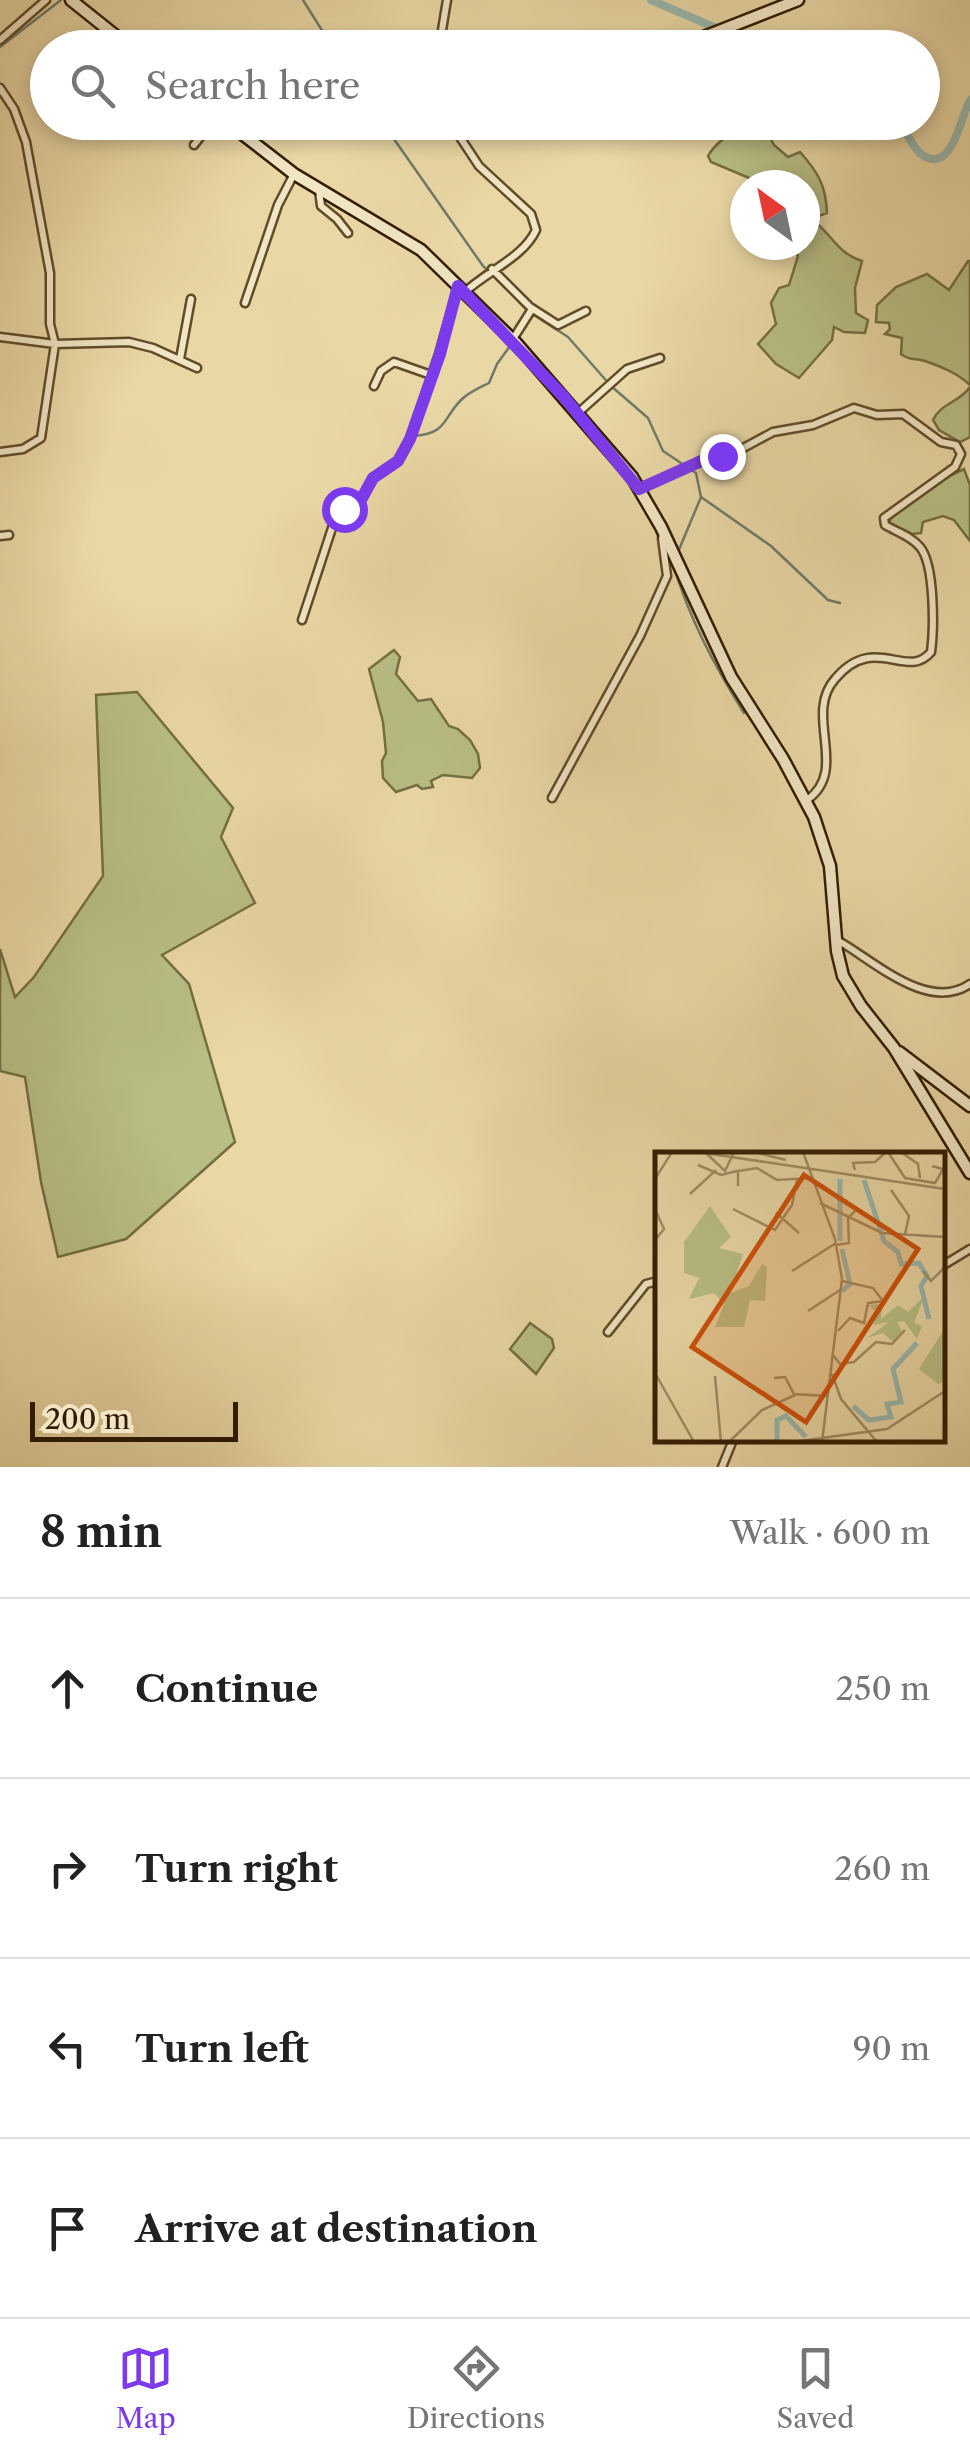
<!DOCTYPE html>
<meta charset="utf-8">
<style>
body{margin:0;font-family:"Libre Caslon Text",serif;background:#f6f6f6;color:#222}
.compass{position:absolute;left:730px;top:170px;width:90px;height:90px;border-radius:50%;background:#fff;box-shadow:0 5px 15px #0003;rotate:327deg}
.scale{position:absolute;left:30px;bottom:25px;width:208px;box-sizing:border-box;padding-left:10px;border:5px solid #321d00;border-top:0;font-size:28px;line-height:35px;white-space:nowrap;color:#321d00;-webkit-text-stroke:8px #f1e5c4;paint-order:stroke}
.stop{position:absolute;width:30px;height:30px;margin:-22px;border:8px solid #7c3aed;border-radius:50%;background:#fff}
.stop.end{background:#7c3aed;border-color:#fff;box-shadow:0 2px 10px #0008}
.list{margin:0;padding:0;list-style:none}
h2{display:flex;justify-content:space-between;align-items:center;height:130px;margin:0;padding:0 40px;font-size:42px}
h2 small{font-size:32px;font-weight:400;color:#767676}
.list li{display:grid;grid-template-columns:65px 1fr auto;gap:30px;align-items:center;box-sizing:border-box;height:180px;padding:0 40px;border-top:2px solid #e0e0e0}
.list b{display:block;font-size:38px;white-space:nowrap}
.list em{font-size:32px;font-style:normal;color:#767676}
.icon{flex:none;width:55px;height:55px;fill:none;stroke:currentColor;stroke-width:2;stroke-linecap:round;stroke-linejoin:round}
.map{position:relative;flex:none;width:970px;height:1467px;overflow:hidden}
.search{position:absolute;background:#fff;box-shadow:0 5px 15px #0003;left:30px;right:30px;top:30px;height:110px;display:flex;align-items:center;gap:25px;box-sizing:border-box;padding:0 35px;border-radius:55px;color:#767676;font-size:38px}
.sheet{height:850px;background:#fff}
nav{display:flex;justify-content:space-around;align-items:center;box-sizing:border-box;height:140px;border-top:2px solid #e0e0e0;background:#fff;font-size:28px;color:#767676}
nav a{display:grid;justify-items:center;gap:5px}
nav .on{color:#7c3aed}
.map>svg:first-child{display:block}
</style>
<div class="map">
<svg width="970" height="1467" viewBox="0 0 970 1467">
<rect width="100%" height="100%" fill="#e9d7a5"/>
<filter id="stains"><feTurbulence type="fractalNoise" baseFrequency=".002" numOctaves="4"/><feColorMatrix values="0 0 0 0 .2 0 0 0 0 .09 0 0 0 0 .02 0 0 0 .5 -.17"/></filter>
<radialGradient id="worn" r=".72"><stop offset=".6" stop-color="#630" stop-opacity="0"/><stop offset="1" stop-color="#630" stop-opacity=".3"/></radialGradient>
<path fill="#b8be85" stroke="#756e42" stroke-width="2.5" d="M742 128H765L774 145 788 157 800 152C818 172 826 186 827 213L811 219C833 234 835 252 862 261L855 288 856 313 868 320 865 333 844 332 834 327 832 340 799 378 776 364 758 344 776 324 771 303 779 288 789 285 798 256 794 248 805 245V185H752L754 180 711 162 708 156C716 142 729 134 742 128Z
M968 261H970V385C957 373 942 367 925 361 915 358 910 361 901 354L902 338 885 334 890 329 889 323 876 322 877 305 896 287 927 274 949 290Z
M970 387V437L960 442 939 430 933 420C941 403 960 402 970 387Z
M964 469 970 485V541L954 520 943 516 923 522 921 533 912 534 890 524V519L937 482Z
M394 650 400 657 396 674 418 701 431 699 449 726 458 729 470 740 478 754 480 768 472 778 443 775 431 781 433 787 422 789 417 785 396 792 383 778 382 761 386 753 383 722 369 669Z
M137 692 233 808 221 837 255 903 162 955 189 984 235 1142 126 1239 58 1257 41 1182 25 1077 0 1071V949L15 997 34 977 103 876 96 695Z
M530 1323 552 1339 554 1348 536 1374 510 1349Z"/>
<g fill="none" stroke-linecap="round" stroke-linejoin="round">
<path stroke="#707a68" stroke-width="2.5" d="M303 0 333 48
M0 47 61 0
M382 122 483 266 507 288
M472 282 485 271
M534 315 568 337 611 386 648 418 663 451 696 473 701 497 678 552
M447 335 460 295
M412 436C448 434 442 419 461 400 469 392 479 388 489 383L497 364 510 346
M374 473 396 458 406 440
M701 497 771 546 828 600 840 603
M673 564C689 618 714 665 744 713"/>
<path stroke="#99b8ad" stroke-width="8" d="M651 0 716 28 728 48
M899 122C907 132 913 150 924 156 953 173 961 115 970 100"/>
<g stroke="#604c29" stroke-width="11">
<path id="street" d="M0 40 46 0
M439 48 447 0
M0 88 14 109 26 142 50 273V324L55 344 41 438 23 449 0 452
M450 122 479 166 531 214 536 230C524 257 486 272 465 292
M194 145 212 122
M319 190 321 206 337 219 348 233
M492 269 530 307 558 325 586 311
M245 303 278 205 294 174
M0 337 55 344 129 342 153 348 197 368
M513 339 532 309
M180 359 191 299
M374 386 381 371 394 362 431 375
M578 413 627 369 660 358
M639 489 708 458 734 453 773 432 813 425 854 408 877 415 903 414 941 442 956 445 961 454 955 467 884 518 885 525C897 532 911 536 920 547 935 565 934 629 931 652 907 681 874 632 835 679 803 715 850 770 807 800
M0 536 9 535
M302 620 335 519 362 498 373 478 398 461 410 439 439 354 458 287
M552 798 640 636 667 576 662 538
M837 940C873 960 928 1013 970 984
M942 1266 970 1249
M608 1332 646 1284 658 1281
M722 1467 733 1440"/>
</g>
<g stroke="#321d00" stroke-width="15">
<path id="secondary" d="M71 0 131 48
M664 48 691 42 798 0
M227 122 294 174 421 250 516 343 632 477 661 527 731 677 783 759 814 817 830 866 837 951 843 976 861 1006 894 1048 970 1173
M899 1052 970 1106"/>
</g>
<use href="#street" stroke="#f1e5c4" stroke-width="6"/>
<use href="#secondary" stroke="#f1e5c4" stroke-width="10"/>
</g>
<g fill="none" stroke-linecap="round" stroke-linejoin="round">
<path stroke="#7c3aed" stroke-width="12" d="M344 509 362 498 373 478 398 461 410 439 440 354 458 286 564 397 639 489 708 458 722 456"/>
</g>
<g transform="translate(655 1152)">
<rect width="290" height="290" fill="#e9d7a5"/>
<path d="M55 54 76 85 64 96 88 102 75 141 94 134 107 112 112 115 110 149 95 148 89 175H60L69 152 59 141 34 147 44 126 29 121V90ZM269 145 259 171 267 174 262 187 249 169 242 170 247 179 238 190 228 181 212 186 234 170 218 173 222 161 214 153 227 152 226 167 243 153 253 160ZM290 176V229L283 232 264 217Z" fill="#b8be85"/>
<path fill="none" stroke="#99b8ad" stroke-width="5" d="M185 27V89M209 28 229 89 243 100 246 112 264 111 272 124 266 134 274 167M187 97 195 132 187 139M198 254 214 268 236 265 232 252 246 250 238 217 262 191M122 290V268L131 264 151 285"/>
<path fill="none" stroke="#a08d63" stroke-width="2.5" d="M43 0 290 37M99 0 131 8M148 0 180 87 187 127 167 290M233 0 250 26 280 31 288 17 277 14M246 0 263 12 265 26M52 2 70 19 79 0M43 13 66 23 82 19M200 18 198 11 220 10 231 0M0 27 17 0M83 34V19L102 16 122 28 156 26M236 38 254 64 250 82M35 42 61 18M165 51 227 81 290 85M0 57 9 77 0 88M78 57 120 78 137 53 142 28M121 61 144 81M181 93 194 91 193 66 202 57M137 119 181 91M268 119 276 129 290 115M153 159 185 138M183 179 195 166 209 171 213 151 228 149 218 136 187 129M178 203 185 212 199 210 221 190 237 192 250 178M0 221 39 290M177 222 186 247 222 290M60 224 66 290M119 226 130 225 139 242 172 244M74 290 107 258 140 243M138 290 232 277 290 239"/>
<path fill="#cd500a" fill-opacity="0.15" stroke="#cd500a" stroke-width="5" d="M149 23 263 97 151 270 37 195Z"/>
<rect width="290" height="290" fill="none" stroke="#321d00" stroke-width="5"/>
</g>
<rect width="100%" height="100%" filter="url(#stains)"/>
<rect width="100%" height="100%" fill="url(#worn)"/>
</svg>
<svg class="compass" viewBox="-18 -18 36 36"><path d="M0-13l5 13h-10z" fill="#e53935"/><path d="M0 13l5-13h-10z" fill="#767676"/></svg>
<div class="scale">200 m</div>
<div class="stop" style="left:344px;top:509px"></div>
<div class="stop end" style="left:722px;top:456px"></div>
<div class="search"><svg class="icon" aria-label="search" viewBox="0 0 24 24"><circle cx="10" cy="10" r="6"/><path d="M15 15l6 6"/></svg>Search here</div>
</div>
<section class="sheet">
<h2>8 min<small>Walk · 600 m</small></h2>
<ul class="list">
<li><svg class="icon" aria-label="ahead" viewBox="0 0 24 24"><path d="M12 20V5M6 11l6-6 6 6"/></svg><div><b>Continue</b></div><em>250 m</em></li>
<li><svg class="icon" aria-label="right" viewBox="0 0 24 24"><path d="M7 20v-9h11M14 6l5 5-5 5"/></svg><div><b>Turn right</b></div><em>260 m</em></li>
<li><svg class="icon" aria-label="left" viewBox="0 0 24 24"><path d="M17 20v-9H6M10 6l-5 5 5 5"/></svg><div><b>Turn left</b></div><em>90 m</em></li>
<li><svg class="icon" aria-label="arrive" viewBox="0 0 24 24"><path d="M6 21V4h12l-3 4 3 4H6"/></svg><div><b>Arrive at destination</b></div></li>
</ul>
</section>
<nav>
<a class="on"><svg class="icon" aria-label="map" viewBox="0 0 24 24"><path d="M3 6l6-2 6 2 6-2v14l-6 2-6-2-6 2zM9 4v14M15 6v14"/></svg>Map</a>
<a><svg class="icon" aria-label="directions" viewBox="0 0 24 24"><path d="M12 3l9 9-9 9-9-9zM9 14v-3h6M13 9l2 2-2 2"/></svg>Directions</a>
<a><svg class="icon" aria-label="saved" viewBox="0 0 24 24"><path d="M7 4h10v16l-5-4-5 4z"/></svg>Saved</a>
</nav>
